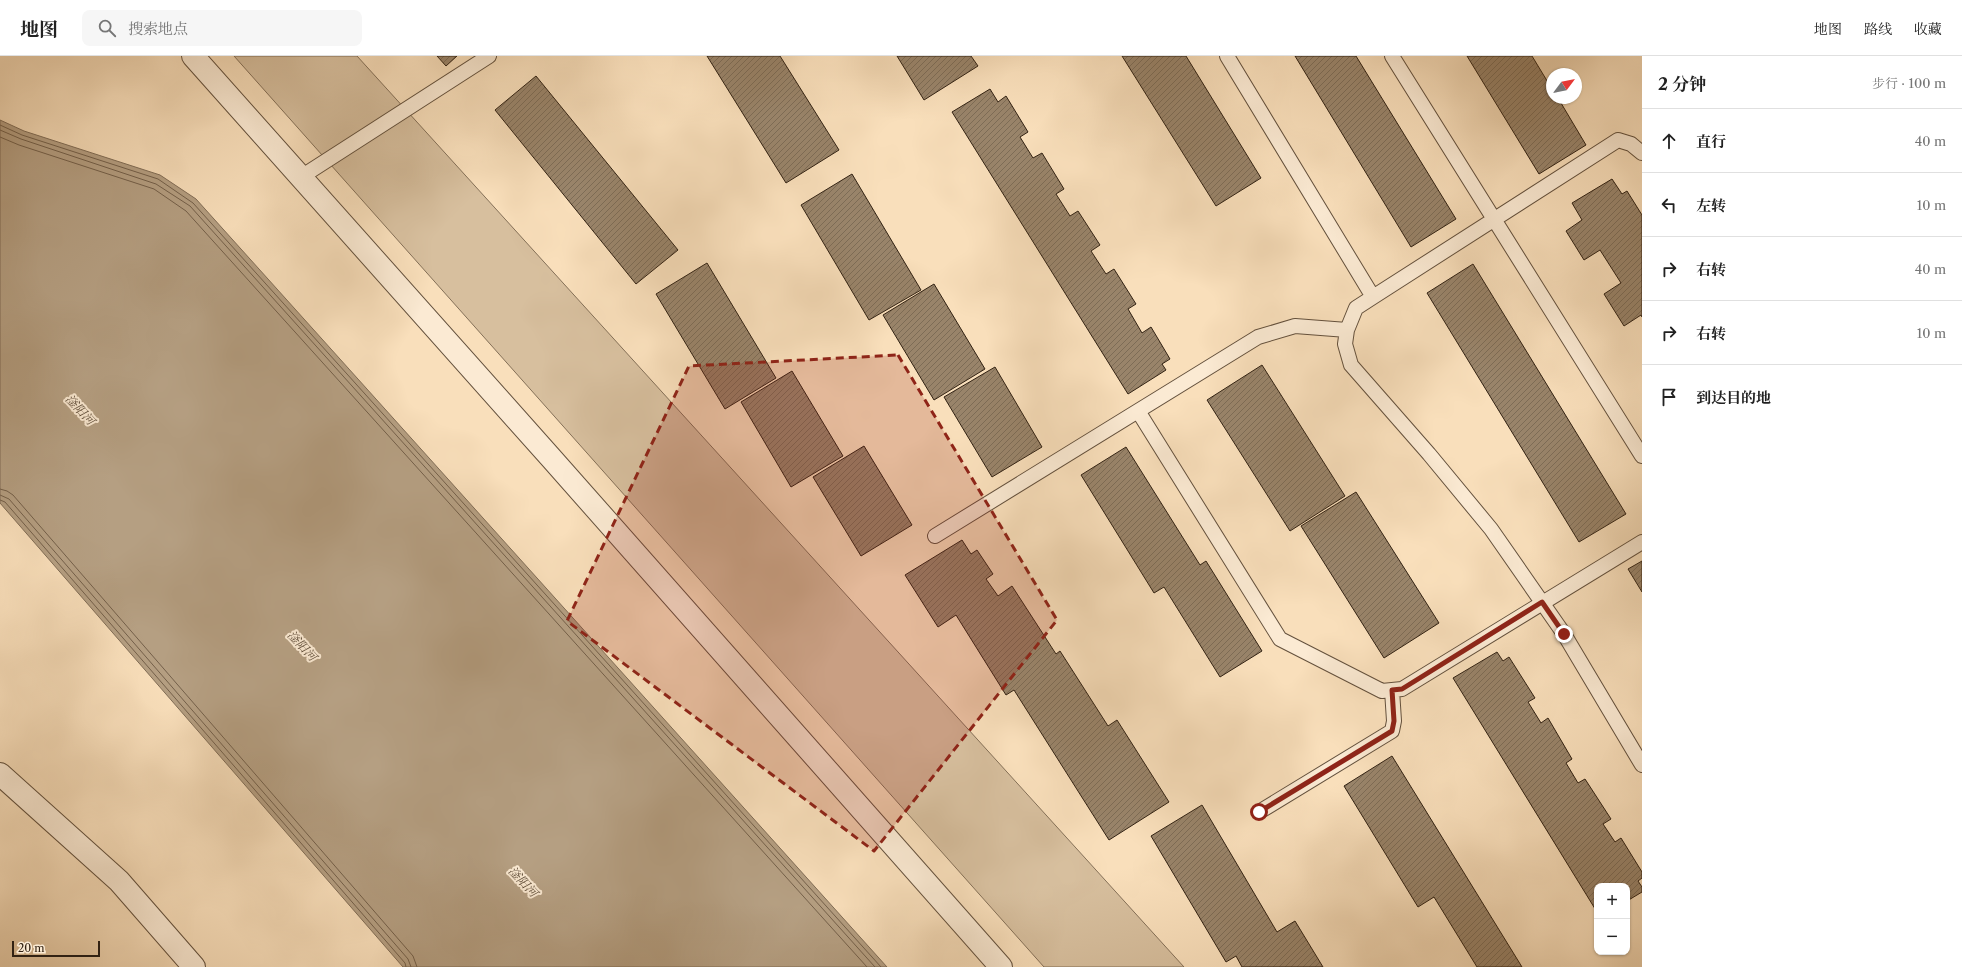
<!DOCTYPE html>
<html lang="zh">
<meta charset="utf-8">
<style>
body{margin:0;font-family:"Libre Caslon Text","Noto Serif SC",serif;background:#f6f6f6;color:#222}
.controls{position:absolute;right:12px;bottom:12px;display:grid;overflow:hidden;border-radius:8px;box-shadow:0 1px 3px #0004}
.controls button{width:36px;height:36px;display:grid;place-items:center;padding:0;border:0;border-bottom:1px solid #e0e0e0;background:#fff;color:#222;font:20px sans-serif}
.compass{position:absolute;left:1546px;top:12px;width:36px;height:36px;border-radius:50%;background:#fff;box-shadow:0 1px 3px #0004;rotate:58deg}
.scale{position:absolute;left:12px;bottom:10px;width:88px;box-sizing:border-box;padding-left:4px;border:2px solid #322213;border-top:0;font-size:11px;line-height:14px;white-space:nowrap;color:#322213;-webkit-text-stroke:3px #fbead3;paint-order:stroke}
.stop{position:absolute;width:12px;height:12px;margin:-9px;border:3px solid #8f2418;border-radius:50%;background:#fff}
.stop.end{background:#8f2418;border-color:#fff;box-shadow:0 1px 4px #0008}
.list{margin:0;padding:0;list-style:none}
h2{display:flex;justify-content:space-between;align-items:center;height:52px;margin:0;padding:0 16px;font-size:17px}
h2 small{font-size:13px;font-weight:400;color:#767676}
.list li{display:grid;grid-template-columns:26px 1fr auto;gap:12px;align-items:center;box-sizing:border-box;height:64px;padding:0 16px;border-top:1px solid #e0e0e0}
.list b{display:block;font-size:15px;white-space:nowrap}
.list em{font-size:13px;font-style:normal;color:#767676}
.icon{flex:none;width:22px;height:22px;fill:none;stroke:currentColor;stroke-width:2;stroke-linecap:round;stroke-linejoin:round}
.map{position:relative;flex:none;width:1642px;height:911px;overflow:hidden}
header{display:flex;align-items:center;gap:24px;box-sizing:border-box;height:56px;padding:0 20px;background:#fff;border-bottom:1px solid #e0e0e0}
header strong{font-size:19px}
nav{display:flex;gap:22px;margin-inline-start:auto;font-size:14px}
.search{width:280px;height:36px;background:#f6f6f6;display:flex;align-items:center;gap:10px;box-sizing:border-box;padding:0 14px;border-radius:8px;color:#767676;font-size:15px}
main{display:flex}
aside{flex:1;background:#fff}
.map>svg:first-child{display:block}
</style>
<header>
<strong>地图</strong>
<div class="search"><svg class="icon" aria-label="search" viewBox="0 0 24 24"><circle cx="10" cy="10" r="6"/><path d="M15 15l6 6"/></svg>搜索地点</div>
<nav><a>地图</a><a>路线</a><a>收藏</a></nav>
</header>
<main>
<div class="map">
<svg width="1642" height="911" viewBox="0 0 1642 911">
<defs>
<pattern id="building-hatch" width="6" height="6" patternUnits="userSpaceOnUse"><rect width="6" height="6" fill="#99846a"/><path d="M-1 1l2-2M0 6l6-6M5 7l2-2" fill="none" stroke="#7d6c56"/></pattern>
</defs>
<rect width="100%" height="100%" fill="#f9dfbb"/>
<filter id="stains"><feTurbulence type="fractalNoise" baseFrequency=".005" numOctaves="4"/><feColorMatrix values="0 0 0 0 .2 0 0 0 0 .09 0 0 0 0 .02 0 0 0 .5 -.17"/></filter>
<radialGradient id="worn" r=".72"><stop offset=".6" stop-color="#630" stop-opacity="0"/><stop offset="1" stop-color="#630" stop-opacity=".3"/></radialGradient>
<path fill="#d7bf9e" stroke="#847058" d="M234 0H357L1184 911H1044Z"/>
<path fill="#b59f82" stroke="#816d56" d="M0 64 24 75 160 119 196 143 887 911H403L0 447Z"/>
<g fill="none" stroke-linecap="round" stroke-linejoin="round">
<path stroke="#74604a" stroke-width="1" d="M0 69 22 79 158 123 193 147 881 911
M0 74 21 83 156 128 190 150 875 911
M0 81 19 89 154 133 186 155 867 911
M0 433 7 435 13 439 413 900 417 911
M0 439 9 443 408 903 411 911
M0 444 5 446 405 907 406 911"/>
</g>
<path fill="url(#building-hatch)" stroke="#322213" d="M437 0H457L446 10Z
M707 0H780L839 94 786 127Z
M897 0H971L978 10 924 44Z
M1122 0H1186L1261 122 1216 150Z
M1295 0H1356L1456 163 1411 191Z
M1467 0H1532L1552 33V42H1558L1586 89 1539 118Z
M536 20 678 194 636 228 495 54Z
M990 33 998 46 1006 40 1028 76 1020 81 1033 102 1042 97 1064 133 1056 138 1070 160 1078 155 1100 189 1091 195 1106 218 1114 213 1136 248 1128 253 1142 277 1151 271 1170 303 1162 308 1166 314 1128 338 952 56Z
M852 118 921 234 869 264 801 149Z
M1612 123 1622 138 1627 135 1642 159V261L1641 259 1624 270 1604 238 1621 227 1600 194 1584 204 1566 175 1582 164 1572 147Z
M707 207 776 322 725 353 656 238Z
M1473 208 1626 458 1579 486 1427 237Z
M934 228 985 313 934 344 883 259Z
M1262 309 1345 440 1290 475 1207 344Z
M995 311 1042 391 992 421 944 341Z
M792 315 843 400 791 431 741 346Z
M864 390 912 469 861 500 813 421Z
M1126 391 1200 509 1206 505 1262 595 1220 621 1164 531 1154 537 1081 419Z
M1356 436 1439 567 1384 602 1301 470Z
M962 484 971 498 977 494 993 518 986 523 998 540 1012 530 1056 598 1060 595 1108 670 1117 664 1169 746 1109 784 1014 634 1006 639 956 559 938 571 905 519Z
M1642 505V536L1628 513Z
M1497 596 1503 605 1509 601 1535 642 1528 646 1541 667 1548 662 1572 703 1566 707 1578 727 1585 723 1611 763 1603 768 1615 786 1621 782 1642 816V822L1638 825 1642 831V836L1627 845V830H1597V856L1453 622Z
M1392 700 1522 911H1477L1434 841 1418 851 1344 730Z
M1202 749 1277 876 1295 865 1323 911H1242L1236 900 1226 906 1151 780Z"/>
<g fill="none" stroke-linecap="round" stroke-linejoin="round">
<g stroke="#64513d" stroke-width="16">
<path id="service" d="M1227 0 1373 241
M1392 0 1642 400
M1642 97 1631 88 1618 84 1373 241 1356 252 1347 274 1345 288 1351 309 1429 398 1491 473 1564 578 1642 709
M301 121 489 0
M1138 355 1280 583 1382 635 1402 633 1642 486
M935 480 1258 281 1295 270 1347 274
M1259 756 1392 675 1394 665 1392 634"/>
</g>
<g stroke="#64513d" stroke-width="24">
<path id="tertiary" d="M193 0 552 403 1001 911
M0 718 119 825 194 911"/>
</g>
<use href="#service" stroke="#fbead3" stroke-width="14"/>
<use href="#tertiary" stroke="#fbead3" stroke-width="22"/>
</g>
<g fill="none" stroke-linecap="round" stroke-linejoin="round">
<path stroke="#8f2418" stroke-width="5" d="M1259 756 1392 675 1394 665 1392 634 1402 633 1542 546 1564 578"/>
</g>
<path fill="#8f2418" fill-opacity="0.2" stroke="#8f2418" stroke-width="3" stroke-dasharray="8 5" stroke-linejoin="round" d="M898 299 1057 564 874 795 567 565 689 310Z"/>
<g text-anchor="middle" stroke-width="4" stroke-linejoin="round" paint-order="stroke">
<g font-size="12" font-style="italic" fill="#604e3a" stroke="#fbead3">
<text transform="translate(80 354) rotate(47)" y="4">滏阳河</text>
<text transform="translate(302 590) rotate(47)" y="4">滏阳河</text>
<text transform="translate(523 826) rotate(47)" y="4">滏阳河</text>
</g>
</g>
<rect width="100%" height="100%" filter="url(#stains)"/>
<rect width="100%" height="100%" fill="url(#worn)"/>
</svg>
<div class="controls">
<button>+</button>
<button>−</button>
</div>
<svg class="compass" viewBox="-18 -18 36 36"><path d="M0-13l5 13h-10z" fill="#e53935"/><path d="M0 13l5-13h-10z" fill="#767676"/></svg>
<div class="scale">20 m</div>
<div class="stop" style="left:1259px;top:756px"></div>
<div class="stop end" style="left:1564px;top:578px"></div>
</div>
<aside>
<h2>2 分钟<small>步行 · 100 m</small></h2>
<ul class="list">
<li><svg class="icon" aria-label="ahead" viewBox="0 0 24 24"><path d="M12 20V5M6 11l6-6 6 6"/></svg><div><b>直行</b></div><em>40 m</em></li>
<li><svg class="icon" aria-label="left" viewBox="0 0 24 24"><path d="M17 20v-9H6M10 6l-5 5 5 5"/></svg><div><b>左转</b></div><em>10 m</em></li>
<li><svg class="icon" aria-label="right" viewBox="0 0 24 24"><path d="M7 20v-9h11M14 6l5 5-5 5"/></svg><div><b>右转</b></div><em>40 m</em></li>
<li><svg class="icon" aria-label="right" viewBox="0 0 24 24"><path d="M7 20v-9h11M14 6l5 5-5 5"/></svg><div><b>右转</b></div><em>10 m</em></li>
<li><svg class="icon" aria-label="arrive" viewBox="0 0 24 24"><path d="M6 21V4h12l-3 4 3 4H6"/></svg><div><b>到达目的地</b></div></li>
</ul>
</aside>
</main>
